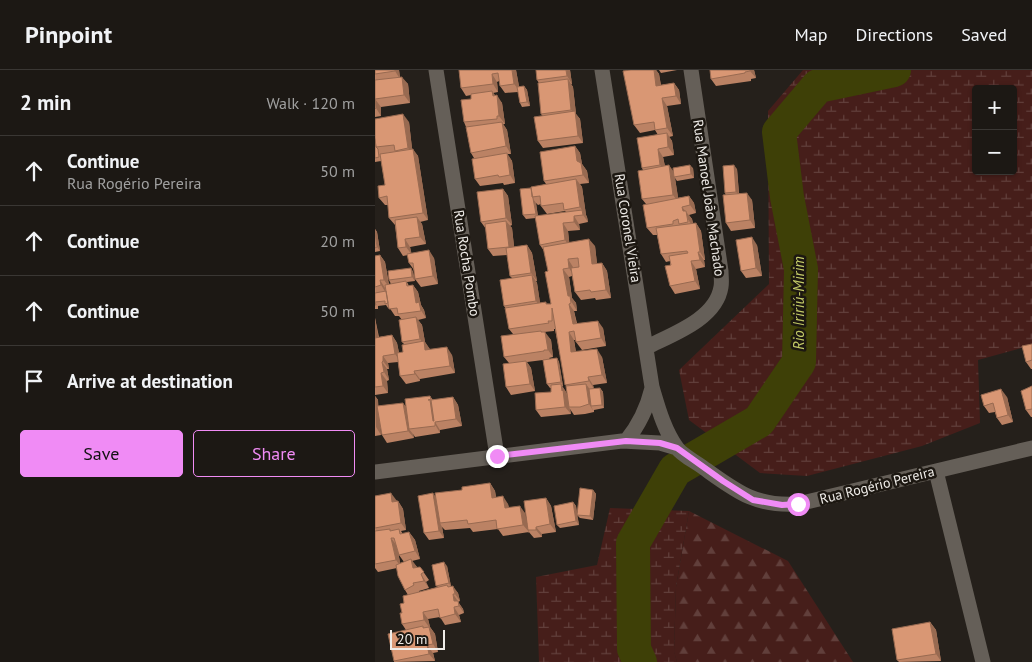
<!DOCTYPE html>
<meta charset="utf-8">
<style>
body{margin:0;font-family:"PT Sans",sans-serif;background:#25211d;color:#f1f3f6}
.controls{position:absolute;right:15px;top:15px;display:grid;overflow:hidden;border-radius:5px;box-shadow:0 1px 4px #0004}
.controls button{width:45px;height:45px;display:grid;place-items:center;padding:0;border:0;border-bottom:1px solid #3a3734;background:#1c1814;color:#f1f3f6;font:25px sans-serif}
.scale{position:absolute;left:15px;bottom:12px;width:55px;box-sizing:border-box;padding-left:5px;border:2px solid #efece8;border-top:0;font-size:14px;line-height:18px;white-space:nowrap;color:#efece8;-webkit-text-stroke:4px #1c1711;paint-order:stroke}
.stop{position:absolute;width:15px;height:15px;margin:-11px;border:4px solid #f08bf5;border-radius:50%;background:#fff}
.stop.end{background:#f08bf5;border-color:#fff;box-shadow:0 1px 5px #0008}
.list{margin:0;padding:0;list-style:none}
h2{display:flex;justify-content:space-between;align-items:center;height:65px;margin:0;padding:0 20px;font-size:21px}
h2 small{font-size:16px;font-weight:400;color:#a0a0a0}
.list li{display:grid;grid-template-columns:32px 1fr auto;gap:15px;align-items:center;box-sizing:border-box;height:70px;padding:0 20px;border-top:1px solid #3a3734}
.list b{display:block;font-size:19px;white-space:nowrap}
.list p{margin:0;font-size:16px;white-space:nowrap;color:#a0a0a0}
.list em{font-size:16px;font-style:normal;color:#a0a0a0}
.actions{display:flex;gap:10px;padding:15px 20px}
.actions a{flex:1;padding:11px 0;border:1px solid #f08bf5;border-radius:5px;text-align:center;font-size:18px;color:#f08bf5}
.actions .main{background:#f08bf5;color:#111}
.icon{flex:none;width:28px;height:28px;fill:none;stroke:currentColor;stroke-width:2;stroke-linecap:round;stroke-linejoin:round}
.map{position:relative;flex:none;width:657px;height:592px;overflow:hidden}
header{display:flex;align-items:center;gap:30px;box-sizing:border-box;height:70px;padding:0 25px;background:#1c1814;border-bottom:1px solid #3a3734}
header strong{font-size:24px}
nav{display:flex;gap:28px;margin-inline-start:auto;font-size:18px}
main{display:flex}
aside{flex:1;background:#1c1814}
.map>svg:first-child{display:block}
</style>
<header>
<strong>Pinpoint</strong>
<nav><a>Map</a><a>Directions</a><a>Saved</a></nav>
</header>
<main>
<aside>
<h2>2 min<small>Walk · 120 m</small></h2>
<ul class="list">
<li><svg class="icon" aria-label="ahead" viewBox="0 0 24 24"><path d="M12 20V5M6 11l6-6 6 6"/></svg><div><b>Continue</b><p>Rua Rogério Pereira</p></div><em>50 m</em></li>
<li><svg class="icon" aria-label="ahead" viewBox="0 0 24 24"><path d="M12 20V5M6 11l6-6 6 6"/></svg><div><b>Continue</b></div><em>20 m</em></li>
<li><svg class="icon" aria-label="ahead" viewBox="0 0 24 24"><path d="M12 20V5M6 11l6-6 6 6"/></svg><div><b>Continue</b></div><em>50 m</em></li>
<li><svg class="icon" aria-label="arrive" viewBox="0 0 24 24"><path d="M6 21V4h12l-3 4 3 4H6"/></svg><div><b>Arrive at destination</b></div></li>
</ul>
<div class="actions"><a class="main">Save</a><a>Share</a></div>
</aside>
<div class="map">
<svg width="657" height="592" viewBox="0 0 657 592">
<defs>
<pattern id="forest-firs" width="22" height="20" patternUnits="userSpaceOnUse" patternTransform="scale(1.25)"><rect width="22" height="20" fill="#461e1a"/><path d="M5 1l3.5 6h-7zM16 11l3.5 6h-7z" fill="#613f3b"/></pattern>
<pattern id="wetland-marsh" width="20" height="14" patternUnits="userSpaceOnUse" patternTransform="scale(1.25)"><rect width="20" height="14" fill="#461e1a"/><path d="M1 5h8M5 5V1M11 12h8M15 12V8" fill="none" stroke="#613f3b"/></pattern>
</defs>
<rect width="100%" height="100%" fill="#25201b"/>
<path fill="url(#forest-firs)" d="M314 441 413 491 478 592H302L299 582 301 517Z"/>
<path fill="url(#wetland-marsh)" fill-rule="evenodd" d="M428 0H657V275L603 290 605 353 547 376 432 406 385 403 314 350 304 300 394 214 393 41ZM601 19H638V101H601Z
M235 438 314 441 301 517 299 581 302 592H164L161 507 222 495Z"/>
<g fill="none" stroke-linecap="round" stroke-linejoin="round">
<path stroke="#3e4007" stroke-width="34" d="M265 592 259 579 258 473 300 400 384 351 424 292 426 199 412 127 404 62 443 16 519 0"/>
<path stroke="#655f58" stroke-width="15" d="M61 0 122 386
M227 0 277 317C283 337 289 360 302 378 307 385 319 391 326 396 360 420 379 437 423 434L657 378
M272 277C298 264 341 249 346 217 347 212 346 206 346 201L316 0
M251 371C264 355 272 339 277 318
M561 401 608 592
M0 402 247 371 285 373 302 378"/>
</g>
<path fill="#bb8264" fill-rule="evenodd" d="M0 0H24L25 7 33 14 35 33 6 37V46L0 47Z
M84 0H141L144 17 149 16 152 20 155 36 147 37 145 33 143 22 130 23 125 16 124 11 122 12 123 22 118 23 127 33 130 54H128L132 60 136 84H132L137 91 140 113 129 115 128 113 105 116 100 109 99 88 96 83 91 57 89 52 96 29V25L91 26 86 18Z
M161 0H195L197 14H196L198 17 201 44 205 49 208 73 168 78 163 71 168 46 166 44 164 13 162 10Z
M253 0H281L284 4 286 15 299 13 304 20 306 34 292 36 298 66 294 67 297 71 299 85 288 87 290 96 299 102 318 98 319 108 302 111 300 108 303 128 314 126 319 133 321 143 314 145 317 149 318 153H321L326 161 330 190H329L330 197 321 199 325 219 300 224 295 216V191L291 192 286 184 282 165H278L272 158 271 134 267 129 268 100 267 98 283 65 280 60 265 63 259 55Z
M284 0H302L286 3Z
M335 0H379L381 8 376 9V11L341 16 336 9Z
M34 52 37 79 43 86 53 150 45 152 47 154 51 174 35 177 36 183 59 188 63 214 46 217 40 209 39 200 34 193 33 185 28 186 23 178 20 155 14 148 13 135H10L4 128 10 115 6 91 0 92V71Z
M200 76 205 83 207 94 212 101 214 113 205 114 207 117 211 145 212 147 213 152 204 154 205 160 193 161 194 172 220 176 222 194 227 193 232 201 236 228 221 230 220 228 206 230 200 222 197 206 194 207 197 228 201 233 202 241H199L202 253 228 258 231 276 207 280 201 272V270H199L201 282 227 287 232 313 218 315 219 319 225 318 228 322 229 338 219 340V342L210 344 199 345 195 339 196 344 166 347 161 340 176 322V318H175L172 314 168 290 152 292 156 298 160 321 136 325 131 317 134 293 129 287 138 264 134 259 131 239 129 236 137 208 135 206 132 185 118 186 113 179 111 159 106 152 128 119 133 126 137 155 135 156 137 158 139 177 152 175 157 183 162 211H161L162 213 165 233 176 234 173 201 169 181 165 175 161 148 151 149 148 145 156 118 171 114 169 111ZM161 133 163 135 166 134V136L172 144 190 141 191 142 163 146ZM179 259H180L193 326 191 322 187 316H188L184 292 182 288 175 289 174 288 178 287 176 270 169 262 179 261Z
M362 99 364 123 377 130 380 158 356 161 351 153V125L350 123Z
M0 159 2 162 5 181 0 182Z
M382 175 387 206 371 208 366 201Z
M5 185 10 192 14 214H16L14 210 36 198 38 202 40 211 32 212 34 216 38 215 43 222 46 235 49 240 51 248 43 250 47 255 50 272 55 280 77 285 80 303 45 309V311L31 314 25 306 23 292 13 293 14 299H12L14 310 12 311 13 323 0 325V248L4 267 17 265 22 273 24 283 28 282 30 275 27 272V250L24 246H20L14 237 13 238 11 235 3 236V239H0V186Z
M657 274V299H656L651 292Z
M657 316V347H656L651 340Z
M0 326 3 330V336H31L55 326 58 330 78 327 83 335 87 356 65 360V363L40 367 38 364 39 368 12 373 7 365 5 355 6 365 0 366Z
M632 327 638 352 627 355 622 348 620 342 614 343 609 336Z
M115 413 120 421 121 427 133 434 134 438 150 443 152 455 171 428 176 436 181 462 167 464V467L159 468 153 461 154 462 128 466 123 459 98 462 95 458 70 460 67 457 69 468 54 470 49 463 61 427Z
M218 420 221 424 218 450 205 448 202 445 204 455 185 458 182 455 198 432 201 436 202 444Z
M0 426 23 431 28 439 31 460 26 461 28 464 34 462 40 470 45 489 37 491 42 497H45L54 510 51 512 54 518 44 521V522L63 517 61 516 72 496 76 516 83 523 85 531 83 532 88 539 89 543 84 545 86 552 70 555 65 547 53 549 55 557 60 564 63 582 58 583 60 591 19 592V591L31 560 27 554V543L29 533 33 525 30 520 22 498 3 502 0 498ZM23 482 24 485 29 492 25 493Z
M555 552 561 560 566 591 524 592 522 590Z"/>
<path fill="#986a51" d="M20 0H24L25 9 20 1Z
M137 0H141L145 21 139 14Z
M191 0H195L197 14 192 6Z
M279 0H281L284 4 287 24 281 16Z
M375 0H379L381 8 375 1Z
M117 4 122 12 123 22 118 14Z
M27 7 33 14 35 33 29 25Z
M193 9 198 17 201 44 205 49 208 73 203 66 200 45 196 40Z
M299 13 304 20 306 34 301 26Z
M149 16 152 20 155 36 152 32Z
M117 21 122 28V25L127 33 130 54 124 46Z
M287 28 292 36 298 66 292 58Z
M0 29 6 37V46L1 38Z
M28 44 34 52 38 86 33 78Z
M127 52 132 60 136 84 131 76Z
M292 63 297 71 299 85 293 77Z
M200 76 205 83 207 94 212 101 214 113 208 105 202 91Z
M38 79 43 86 53 150 48 143Z
M283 79 288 87 291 102 285 95Z
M132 83 137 91 140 113 135 105Z
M294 95 299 102 304 133 298 125Z
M315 95 318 98 319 108 316 104Z
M359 95 362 99 364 126 361 122Z
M201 109 207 117 211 145 212 147 213 152 208 145 207 140 205 137Z
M128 119 133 126 137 155 131 148Z
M372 123 377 130 380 158 375 150Z
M314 126 319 133 321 143 315 135Z
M158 129 161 133 163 148 161 144Z
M307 137 317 149 319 159 308 141Z
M199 146 204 154 205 160 199 152Z
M42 147 47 154 51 174 45 167Z
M131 151 137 158 140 184 134 177Z
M188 153 193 161 195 178 190 170Z
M321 153 326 161 330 190 325 182Z
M0 159 2 162 5 181 2 177Z
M377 167 382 175 387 206 381 198Z
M30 169 35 177 37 185 31 177Z
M214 169 220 176 223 202 217 194Z
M152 175 157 183 162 211 156 203Z
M54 180 59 188 63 214 58 206Z
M323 182 329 190 330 197 325 190Z
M5 185 10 192 14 217 9 210Z
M193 189 198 197 199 206 194 198Z
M316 191 321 199 325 219 320 211Z
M227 193 232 201 236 228 231 220Z
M36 198 38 202 40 211 37 207Z
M188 199 194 207 197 228 201 233 202 241 193 226Z
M157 205 162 213 166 239 161 231Z
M5 210 10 218 11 223 6 215Z
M38 215 43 222 46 235 49 240 51 248 41 233Z
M194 234 199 241 203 262 198 254Z
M41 247 47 255 50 272 55 279 56 288 50 280V276L45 269Z
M0 248 5 276 0 268Z
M223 251 228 258 231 276 226 268Z
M166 261 171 268 170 262 176 270 178 287 173 280Z
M194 262 199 270 202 290 196 282Z
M17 265 22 273 26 292 20 284Z
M72 277 77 285 80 303 75 296Z
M222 279 227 287 232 313 227 305Z
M8 286 13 293 14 299 8 291Z
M182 288 184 292 188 316 186 312Z
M151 291 156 298 160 321 155 314Z
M7 292 12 299 14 310 9 302Z
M39 301 45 309V311L40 304Z
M6 303 12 311 13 323 8 316Z
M213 307 218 315 219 319 214 311Z
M186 314 191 322 192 325 194 328V337L195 339 196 344 190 337Z
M211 314 216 321V336L219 342 214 334Z
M225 318 228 322 229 338 227 335Z
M626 319 632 327 638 352 633 345Z
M0 326 3 330 6 365 1 357Z
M78 327 83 335 87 356 81 349Z
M55 330 60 338V352L65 360V363L58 351Z
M28 333 34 340V359L38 364 39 368 33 361Z
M115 413 120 421 122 435 117 428Z
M218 420 221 424 218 450 215 446Z
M16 423 22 431 17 432Z
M58 423 64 431 65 453 67 457 69 468 64 461Z
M128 426 133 434 135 446 130 438Z
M171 428 176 436 181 462 175 454Z
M23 431 28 439 31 460 26 453Z
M198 432 201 436 204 455 201 451Z
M145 436 150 443 154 462 148 455Z
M161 457 167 464V467L161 460Z
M34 462 40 470 45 489 40 481Z
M16 468 22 476 26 497 21 490Z
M36 489 42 497 43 506 38 498Z
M69 492 72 496 76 517 74 513Z
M46 504 51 512 54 518 49 511Z
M78 516 83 523 85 531 80 524Z
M78 524 88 539 89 543 84 536 79 531Z
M79 537 84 545 86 552 80 544Z
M48 542 53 549 55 557 60 564 63 582 58 574 54 557 49 550Z
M555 552 561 560 566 591 561 584Z
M52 575 58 583 60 591 54 584Z"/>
<path fill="#d99774" stroke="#986a51" d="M0 0H20V1L0 4Z
M84 0H137L139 14 125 16 123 3 117 4 118 14 86 18Z
M161 0H191L192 6 162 10Z
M256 0H279L281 16 299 13 301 26 287 28 292 58 280 60 279 52 259 55 248 1Z
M335 0H375V1L370 2V3L336 9Z
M27 7 29 25 0 29 1 38 0 39V10Z
M193 9 196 40 166 44 163 13Z
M149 16 152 32 145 33 142 17Z
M117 21 118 26 122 25 124 46H122V49L89 52 86 30 96 29V24Z
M200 41 203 66 163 71 159 47Z
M28 44 33 78 20 81 19 75 1 77 0 68V49Z
M127 52 131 76 96 83 91 57Z
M292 63 293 77 283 79 285 95 267 98 262 68Z
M0 71 1 77 3 79 4 87 0 88Z
M200 76 202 91 206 93 208 105 169 111 165 82Z
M38 79 48 143 14 148 12 126 4 128 3 116 10 115 5 84Z
M132 83 135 105 124 107 123 105 100 109 97 89Z
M294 95 298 125 267 129 263 101Z
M315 95 316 104 299 107 298 98Z
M359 95 361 122 350 123 348 96Z
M201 109 205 137 189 140 188 133 166 136 165 126 157 127 156 117Z
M156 118 161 144 148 145 145 119Z
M128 119 131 148 106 152 102 122Z
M372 123 375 150 351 153 348 125Z
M314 126 315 135 307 137 308 141H311L313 152 304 154 303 149 298 151V154L272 158 268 135Z
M207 140 208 145 199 146V152L188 153 190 170 165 175 160 146Z
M42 147 45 167 30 169 31 177 23 178 20 150Z
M131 151 134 177 113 179 110 154Z
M321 153 325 182H323L325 190 316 191 320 211 295 216 290 196 296 195 294 186 313 183 312 181 286 184 281 158Z
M0 162 2 177 0 178Z
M377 167 381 198 366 201 361 170Z
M214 169 217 194 227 193 231 220 216 222 215 220 200 222 196 198 204 197 203 188 193 189 194 198 188 199 193 226H195L196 233 194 234 198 254 223 251 226 268 201 272 199 261 194 262 196 282 222 279 227 305 213 307 214 311 190 315 177 238V251H173L174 253 134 259 130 238 171 232V234H176L170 202 173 201 168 177Z
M152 175 156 203 135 206 131 178Z
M54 180 58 206 40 209 38 193H34L32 184Z
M5 185 9 210H5L6 215 0 217V186Z
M36 198 37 207 14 210 13 201Z
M157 205 161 231 129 236 125 210Z
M31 211 32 216 38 215 41 233 44 232 46 241 23 244 22 238 14 239 10 215Z
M11 221 13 233 10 234V231L0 232 1 235H0V223Z
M41 247 45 269 27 272 24 250Z
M166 261V262H170L173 280H169V281L129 287 126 266Z
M17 265 20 284 8 286V291L7 292 9 302 6 303 8 316 0 317V268Z
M49 271 50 280 72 277 75 296 39 301 40 304 25 306 22 283 28 282 27 275Z
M657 274V290L651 292 647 276Z
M182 288 186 312 172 314 168 290Z
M151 291 155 314 131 317 128 294Z
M186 314 187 321 188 320 190 337 161 340 160 323 176 322V315Z
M211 314 214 334 205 337H194L191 316Z
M657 316V339L651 340 646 321Z
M225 318 227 335 216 336 214 319Z
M626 319 633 345 622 348 618 333 609 336 606 325Z
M55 326 56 329 53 330H55L58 351H59L56 330 78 327 81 349 60 352V356L34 359 30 329Z
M28 333 33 361 7 365 2 336Z
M115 413 117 428 128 426 130 438 145 436 148 455 122 459 121 450 93 454 92 450 65 453 60 423 87 420V417Z
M205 418 218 420 215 446 202 445Z
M16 423 17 432 23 431 26 453 0 458V426Z
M58 423 64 461 49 463 43 426Z
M171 428 175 454 161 457V460H153L149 431Z
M198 432 201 451 182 455 179 436Z
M15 459V461L24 459 25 464 34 462 40 481 24 485 19 468H16L21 490 0 494V461Z
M36 489 38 498 45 497 49 502 46 504 49 511 38 513 39 515 30 520 23 506 21 495Z
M69 492 74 513 61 516 57 495Z
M72 515 73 517 78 516 80 524H78L79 531H83L84 536 79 537 80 544 65 548 63 539 48 542 49 550 27 554 25 543H27L25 534 29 533 28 526Z
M555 552 561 584 522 590 517 559Z
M48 556V558L54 557 58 574 52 575 54 584 19 591 13 564Z"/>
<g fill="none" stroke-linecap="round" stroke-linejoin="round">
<path stroke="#f08bf5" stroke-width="6" d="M122 386 251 371 285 373 302 378 348 411 378 430 407 435 423 434"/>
</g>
<g text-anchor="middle" stroke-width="5" stroke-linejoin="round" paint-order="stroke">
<g font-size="14" fill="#efece8" stroke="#1c1711">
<text transform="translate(334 128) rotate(82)" y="5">Rua Manoel João Machado</text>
<text transform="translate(253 158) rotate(81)" y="5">Rua Coronel Vieira</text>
<text transform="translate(92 193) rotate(81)" y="5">Rua Rocha Pombo</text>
<text transform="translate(502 415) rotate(-14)" y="5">Rua Rogério Pereira</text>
</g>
<g font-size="15" font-style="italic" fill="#c3ca67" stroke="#1c1711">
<text transform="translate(424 233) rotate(-90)" y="5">Rio Iririú-Mirim</text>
</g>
</g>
</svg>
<div class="controls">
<button>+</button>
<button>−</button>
</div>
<div class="scale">20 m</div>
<div class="stop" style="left:423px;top:434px"></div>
<div class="stop end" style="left:122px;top:386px"></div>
</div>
</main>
